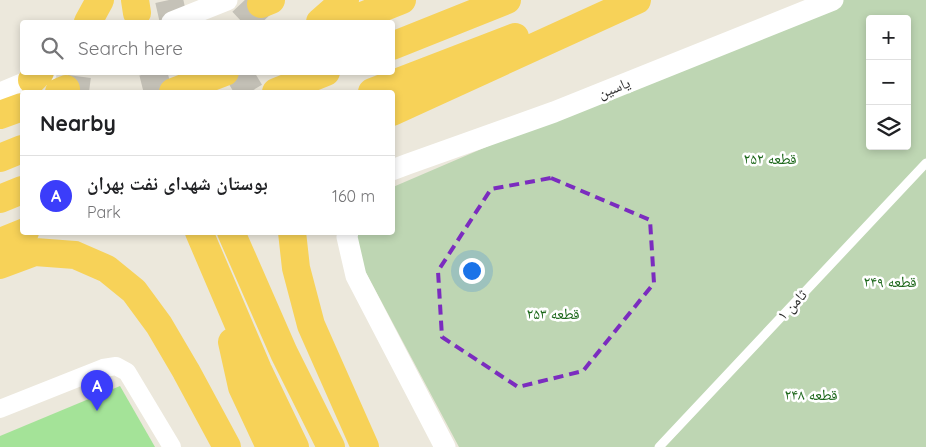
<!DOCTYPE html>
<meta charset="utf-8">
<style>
body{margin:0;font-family:Quicksand,"Noto Naskh Arabic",sans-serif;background:#f2f2f2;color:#202124}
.controls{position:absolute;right:15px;top:15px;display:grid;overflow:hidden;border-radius:5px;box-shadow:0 2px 8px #0003}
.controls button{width:45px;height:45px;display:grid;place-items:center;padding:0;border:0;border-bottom:1px solid #e0e0e0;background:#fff;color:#202124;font:25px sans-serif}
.you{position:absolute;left:471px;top:270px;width:18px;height:18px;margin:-12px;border:4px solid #fff;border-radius:50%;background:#1a73e8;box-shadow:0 0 0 8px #1a73e833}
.badge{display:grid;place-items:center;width:32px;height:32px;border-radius:50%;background:#3b3dfa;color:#fff;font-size:16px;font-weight:700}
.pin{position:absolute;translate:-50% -41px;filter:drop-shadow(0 1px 2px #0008)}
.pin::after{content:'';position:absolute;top:26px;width:18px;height:15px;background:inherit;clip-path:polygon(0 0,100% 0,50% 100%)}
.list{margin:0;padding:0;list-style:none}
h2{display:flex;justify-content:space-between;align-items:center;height:65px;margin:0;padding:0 20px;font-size:21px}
h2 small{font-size:16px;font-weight:400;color:#757577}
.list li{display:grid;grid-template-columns:32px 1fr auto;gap:15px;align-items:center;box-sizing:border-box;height:80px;padding:0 20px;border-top:1px solid #e0e0e0}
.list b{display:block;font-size:19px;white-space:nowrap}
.list p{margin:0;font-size:16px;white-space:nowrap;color:#757577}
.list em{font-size:16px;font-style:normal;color:#757577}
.icon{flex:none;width:28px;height:28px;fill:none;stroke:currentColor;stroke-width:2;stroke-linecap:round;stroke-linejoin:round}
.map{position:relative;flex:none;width:926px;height:447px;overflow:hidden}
.search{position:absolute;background:#fff;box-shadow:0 2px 8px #0003;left:20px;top:20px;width:375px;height:55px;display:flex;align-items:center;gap:12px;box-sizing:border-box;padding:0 18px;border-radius:5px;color:#757577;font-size:19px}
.panel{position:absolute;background:#fff;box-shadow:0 2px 8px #0003;left:20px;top:90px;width:375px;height:145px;border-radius:5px}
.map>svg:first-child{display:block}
</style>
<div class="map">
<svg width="926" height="447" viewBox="0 0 926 447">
<rect width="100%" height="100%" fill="#ece8dc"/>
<path fill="#a4e398" d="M120 386 155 447H0V436Z"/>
<path fill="#bed6b3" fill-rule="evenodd" d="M829 0H926V447H459L347 237 348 233 392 232 393 187ZM870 19H907V146H870Z"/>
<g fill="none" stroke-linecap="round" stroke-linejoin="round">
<path stroke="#c5c2b8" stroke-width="28" stroke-dasharray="28 14" stroke-linecap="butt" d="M169 0 174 22
M242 22 261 4
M153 72 158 92
M240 72 241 77 250 92
M66 89 89 92"/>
<path stroke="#fff" stroke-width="9" d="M659 447 926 163"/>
<path stroke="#fff" stroke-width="18" d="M0 409 103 368 116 366 127 372 172 447"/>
<path stroke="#fff" stroke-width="21" d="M172 22 227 0
M0 93 46 74
M392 170 408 164 554 112 833 0
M348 232 347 237 356 276 445 447"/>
<path stroke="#f7d258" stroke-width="28" d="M135 0 137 13
M261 4 271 0
M88 22 100 0
M320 22 345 0
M347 22 402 0
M392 46 507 0
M32 80 40 72
M59 92 66 89
M173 92 225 72
M276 92 326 72
M372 92 515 37
M392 112 637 0
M0 115 22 107
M0 158 22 149
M0 199 22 190
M199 232 258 370 295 447
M231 232 284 353 331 447
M292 232 296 268 311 325 365 447
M0 242 25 232
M0 265 35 252 75 255 107 269 134 291 159 325 186 371 227 447
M232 342 242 387 270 447"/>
</g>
<path fill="none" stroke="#7b2cbf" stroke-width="4" stroke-dasharray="10 6" stroke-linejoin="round" d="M551 178 650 220 654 283 583 371 518 387 442 337 438 271 491 189Z"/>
<g text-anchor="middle" stroke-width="5" stroke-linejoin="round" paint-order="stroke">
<g font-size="15" fill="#2a2a2a" stroke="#fff">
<text transform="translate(614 88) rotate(-22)" y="5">یاسین</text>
<text transform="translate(792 305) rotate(-47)" y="5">ثامن ۱</text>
</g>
<g font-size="15" fill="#1c671a" stroke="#fff">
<text x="770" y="164">قطعه ۲۵۲</text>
<text x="890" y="287">قطعه ۲۴۹</text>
<text x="553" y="319">قطعه ۲۵۳</text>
<text x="811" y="400">قطعه ۲۴۸</text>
</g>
</g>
</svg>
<div class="controls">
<button>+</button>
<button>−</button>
<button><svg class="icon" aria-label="layers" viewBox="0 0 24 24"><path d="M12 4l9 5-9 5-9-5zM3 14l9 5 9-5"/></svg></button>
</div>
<div class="you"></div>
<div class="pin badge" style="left:97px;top:411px">A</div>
<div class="search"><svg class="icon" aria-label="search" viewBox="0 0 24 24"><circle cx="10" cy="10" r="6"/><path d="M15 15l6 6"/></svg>Search here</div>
<section class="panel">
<h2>Nearby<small></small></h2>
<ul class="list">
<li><span class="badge">A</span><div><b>بوستان شهدای نفت بهران</b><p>Park</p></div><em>160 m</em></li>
</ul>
</section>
</div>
